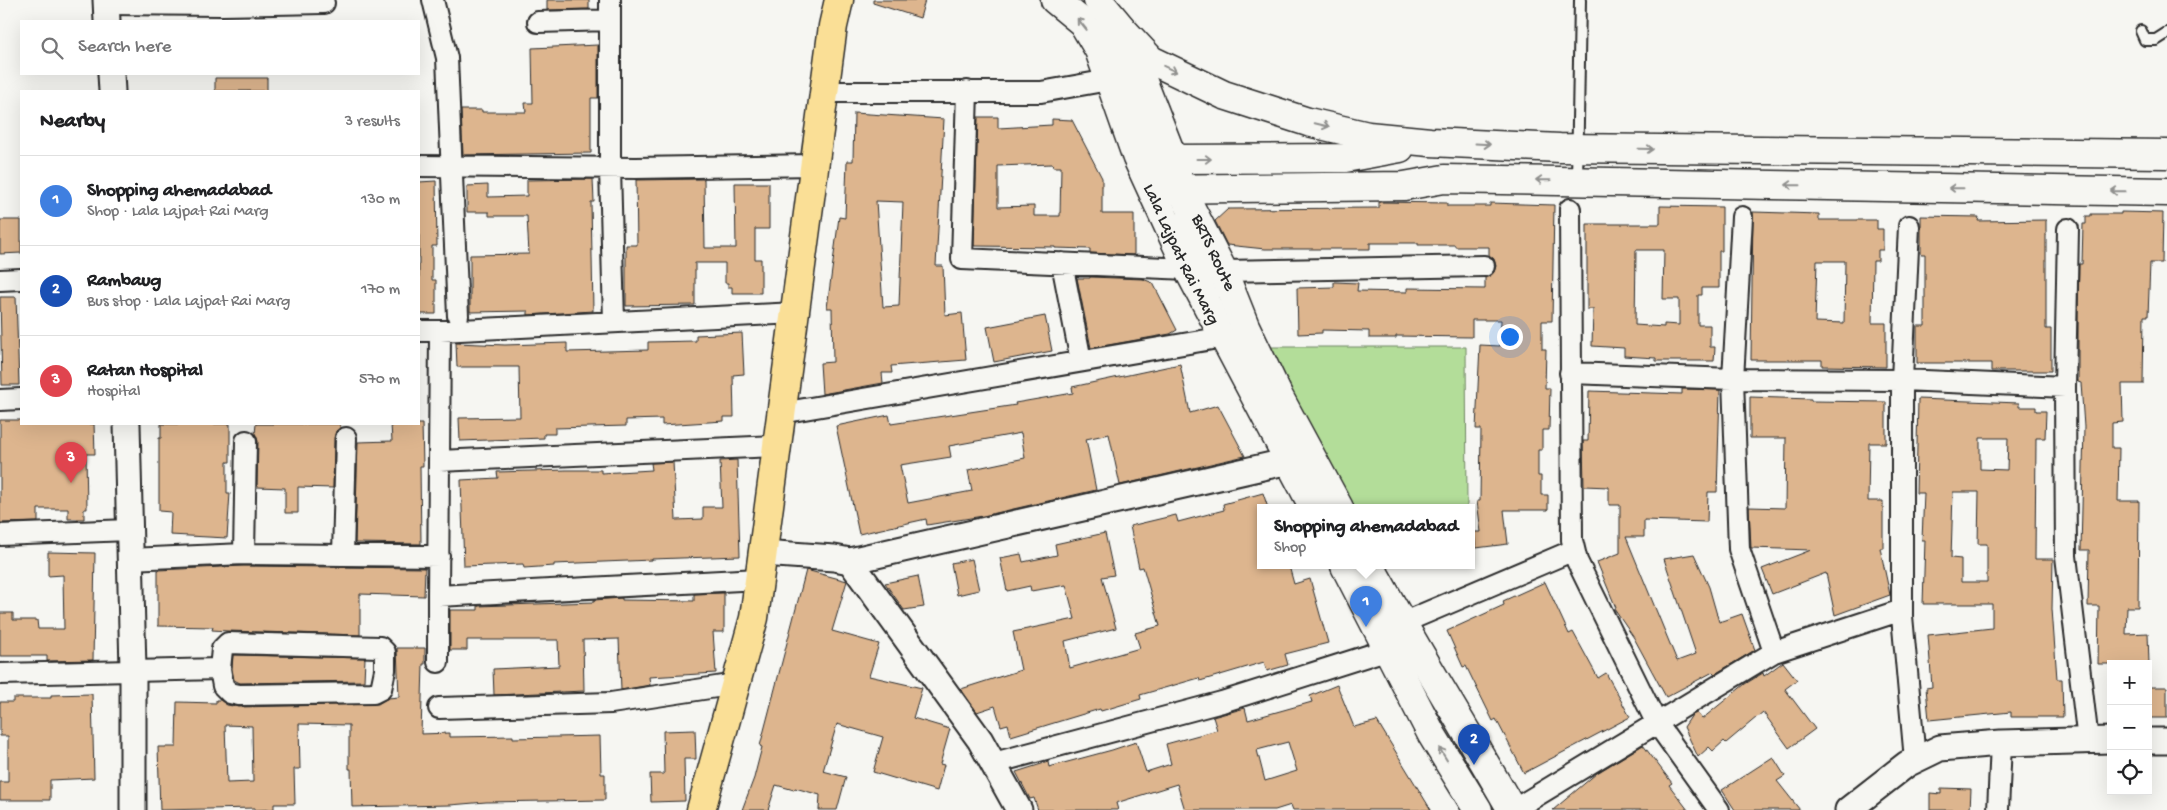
<!DOCTYPE html>
<meta charset="utf-8">
<style>
body{margin:0;font-family:"Gochi Hand",sans-serif;background:#f6f6f6;color:#202124}
.controls{position:absolute;right:15px;bottom:15px;display:grid;overflow:hidden;border-radius:0px;box-shadow:0 5px 20px #0002}
.controls button{width:45px;height:45px;display:grid;place-items:center;padding:0;border:0;border-bottom:1px solid #e0e0e0;background:#fff;color:#202124;font:25px sans-serif}
.you{position:absolute;left:1509px;top:336px;width:18px;height:18px;margin:-12px;border:4px solid #fff;border-radius:50%;background:#1a73e8;box-shadow:0 0 0 8px #1a73e833}
.badge{display:grid;place-items:center;width:32px;height:32px;border-radius:50%;background:#c8321e;color:#fff;font-size:16px;font-weight:700}
.pin{position:absolute;translate:-50% -41px;filter:drop-shadow(0 1px 2px #0008)}
.pin::after{content:'';position:absolute;top:26px;width:18px;height:15px;background:inherit;clip-path:polygon(0 0,100% 0,50% 100%)}
.popup{position:absolute;left:1257px;top:504px;width:218px;height:65px;box-sizing:border-box;display:grid;place-content:center;border-radius:0px;background:#fff;filter:drop-shadow(0 1px 4px #0005);font-size:16px;white-space:nowrap;color:#757577}
.popup b{font-size:19px;color:#202124}
.popup::after{content:'';position:absolute;left:50%;top:100%;margin-left:-10px;border:10px solid transparent;border-top-color:#fff}
.list{margin:0;padding:0;list-style:none}
h2{display:flex;justify-content:space-between;align-items:center;height:65px;margin:0;padding:0 20px;font-size:21px}
h2 small{font-size:16px;font-weight:400;color:#757577}
.list li{display:grid;grid-template-columns:32px 1fr auto;gap:15px;align-items:center;box-sizing:border-box;height:90px;padding:0 20px;border-top:1px solid #e0e0e0}
.list b{display:block;font-size:19px;white-space:nowrap}
.list p{margin:0;font-size:16px;white-space:nowrap;color:#757577}
.list em{font-size:16px;font-style:normal;color:#757577}
.icon{flex:none;width:28px;height:28px;fill:none;stroke:currentColor;stroke-width:2;stroke-linecap:round;stroke-linejoin:round}
.map{position:relative;flex:none;width:2167px;height:810px;overflow:hidden}
.search{position:absolute;background:#fff;box-shadow:0 5px 20px #0002;left:20px;top:20px;width:400px;height:55px;display:flex;align-items:center;gap:12px;box-sizing:border-box;padding:0 18px;border-radius:0px;color:#757577;font-size:19px}
.panel{position:absolute;background:#fff;box-shadow:0 5px 20px #0002;left:20px;top:90px;width:400px;height:335px;border-radius:0px}
.map>svg:first-child{display:block}
</style>
<div class="map">
<svg width="2167" height="810" viewBox="0 0 2167 810">
<rect width="100%" height="100%" fill="#f6f6f2"/>
<filter id="ink" filterUnits="userSpaceOnUse"><feTurbulence type="fractalNoise" baseFrequency=".02" numOctaves="2"/><feDisplacementMap in="SourceGraphic" scale="10" xChannelSelector="R" yChannelSelector="G"/><feConvolveMatrix kernelMatrix="1 2 1 2 8 2 1 2 1" color-interpolation-filters="sRGB"/></filter>
<g filter="url(#ink)">
<path fill="#b3dd99" stroke="#6f8462" d="M1266 347H1466L1467 508H1354Z"/>
<path fill="#ddb58e" stroke="#2b2b2b" fill-rule="evenodd" d="M547 0H589V9L547 10Z
M873 0H925L920 18 873 3Z
M598 45V98H591V153L463 155 461 110H482V112H526L525 103H533L532 48Z
M215 78H267V91H215Z
M854 113 944 119 936 266H943L945 315 962 313 966 360 891 366 892 373H882L883 383 822 394 820 363 833 362 832 308H827L839 217 845 218 847 161H853ZM876 201 903 202 899 306 883 307Z
M978 117H998V128L1052 125V119L1072 120 1102 178V214H1134V255L1090 253V249L1055 248V247L974 246ZM1052 164 1053 167H1061L1060 216H1034V206L998 207V166Z
M593 179 594 202H591L593 311 528 315V311L470 312V255L529 254 527 216H489V212H467V186L488 185V197L527 196V180Z
M704 179 705 248H736L735 183H769V229H755V259H761V293H732V287H728V283H725V263H695V305L626 306V245H637L636 180Z
M436 181 437 246H432V280H436V314H419V182Z
M1379 202 1447 203V206H1490V203L1554 205 1552 321H1542V349H1546L1545 388H1550L1549 430H1542V450H1538V476H1541V495H1548V510H1504L1508 544 1476 548 1474 532H1481L1477 501H1480L1481 429H1476L1480 345 1500 346 1501 320H1472V337L1396 336V338H1369V331L1322 330V333L1298 334 1297 288 1334 287V282L1358 283 1357 291 1407 292V288L1485 289V278L1494 272 1496 266 1494 259 1489 255V247H1455V245H1418V243H1370V249H1265L1227 245 1215 221 1228 209 1379 208Z
M1660 206 1722 207V251H1719V288H1702V295H1698V325H1710V347H1715L1714 361H1656V358L1624 356V348L1592 346 1593 309H1587V224H1660ZM1636 250H1664L1663 299H1679V325L1664 324V327L1635 325Z
M1753 212 1819 214V220H1877V229H1883V250H1878V261H1873L1872 323H1886V367L1822 366V360H1751ZM1817 261H1845L1844 323 1815 322Z
M2121 212 2163 213 2162 263H2150L2148 316H2144L2143 384H2122L2123 422 2112 423V448H2119L2118 501H2139L2138 607H2127L2126 634 2148 633 2149 664H2098L2099 606H2088L2089 550H2081L2084 427 2081 383 2078 382V314L2079 264H2082L2083 224H2086V216H2091V214H2121Z
M1921 216 1979 217 1978 221 2046 220V329H2051V371H1991V363H1917V326H1925V254H1921Z
M0 220H21V253L0 254Z
M1090 277 1143 279 1153 283 1177 330 1170 334 1091 348 1077 278H1090Z
M0 297H16L19 385H2Z
M1045 316 1052 351 994 362 987 327Z
M742 333 744 374 733 375 734 417H724V421L662 425V419L626 420V426L555 428V434H544V438L460 441 459 418 520 417 519 367H457L456 343 505 345 567 343V352L648 350V342L696 341V335Z
M1180 364 1190 413 1218 405 1245 456 1120 485 1109 434 1086 439 1096 490 983 516 927 525 926 519 859 534 836 426 889 415 891 424 1016 405 1015 403 1073 393 1072 387ZM1021 433 1025 458 968 470 972 491 908 503 900 465 951 457 949 446Z
M1682 389 1720 390 1717 492H1708L1707 522 1644 520V537H1626L1677 661 1696 654 1664 559 1694 554 1709 587 1719 622 1742 614 1755 650 1715 674 1713 672 1666 697 1634 638 1614 609 1616 608 1597 562 1620 553V505H1609V487L1584 486 1583 441H1588L1589 391 1682 394Z
M1750 397 1811 399V401L1886 402V443H1869L1868 501H1883V548H1880L1890 595 1835 615 1826 573 1772 594 1762 569 1811 550 1751 548 1749 507 1785 508 1786 438H1750Z
M1918 399 2019 403V407H2036V411H2046L2045 438H2036L2035 559H2053L2052 609 2057 679H2062L2063 717H2011V712L1929 720 1926 688 1932 687 1928 635 1992 628V604H1923L1925 540H1922L1924 493H1916ZM1980 438H2008L2007 470 1980 469ZM1953 492H1979L1978 544H1987V582H1961V559L1951 558Z
M0 420H21V424H94L95 454H86L87 509H84V519H68V509H38V522L0 523Z
M161 424H230V462H227V493H230L227 538 170 535 171 512 159 511V438H161Z
M256 424H340V428L336 431 334 438 333 488 298 487V513H285V488L257 487 258 441 255 434Z
M391 424H422L423 466H420L421 544 355 543 358 442 392 441Z
M737 460 740 556 652 559V560L554 564V566L524 568 523 564 464 566 461 480 498 478 497 472 566 470H601V473L652 470 651 463 673 462 676 520 703 519V507H722L720 461Z
M1263 493 1268 508H1261V566H1289L1294 584 1310 579 1328 643 1285 654 1288 665 1267 671 1264 662 1200 681 1199 678 1140 695 1141 699 1101 711 1100 709 1011 736 1008 724 1001 726 995 706 977 712 961 689 1021 670 1013 632 1075 619 1066 585 1031 591 1030 586 1007 591 1000 558 1021 554 1023 562 1057 555 1055 544 1105 533 1114 575 1102 577 1116 628 1065 641 1070 668 1140 648 1135 633 1160 626 1143 567 1139 568 1130 526 1176 515 1178 522 1224 510 1223 504Z
M48 552 95 553 93 660 47 661V656H0V613H13V620H37L38 629H64L63 575 48 576Z
M972 559 979 590 957 595 951 563Z
M244 566 425 568 424 596 360 594V635L228 631 212 630 213 627 158 626V570Z
M806 570 847 581 832 631 879 644 869 676 922 688 913 718 950 729 940 764 944 765 937 791 873 772 883 737 837 724 823 771 846 777 837 810H819L820 795 795 788 794 790 776 785 768 810H742L754 778 762 747 760 746Z
M918 576 924 607 904 610 885 583Z
M1545 582 1569 634 1573 632 1598 678 1606 673 1630 717 1524 773 1496 719 1493 721 1466 666 1463 667 1447 631 1504 605 1503 601Z
M724 593V632H713L716 673 649 677 650 685 621 690 619 639 583 640 584 691 494 695 493 669 559 666 558 640H467V650H450V610H478V606L594 602V600L622 598V600L694 601V594Z
M397 648H425V664H423L421 734 450 733V737L513 736V738L600 736 601 774H605V800L486 802 450 805 352 807 351 769H349V725L299 724 300 769H294L295 804H274V809L255 810V808L160 810 158 747H176L177 702 216 703V700H220L227 705 239 707 378 704 388 698 399 697ZM225 725 252 726 253 782 227 783Z
M233 655 365 658 364 681 240 683 234 680 232 669Z
M1783 662 1797 680 1785 689 1815 729 1789 748 1763 712 1726 743 1724 741 1713 751 1709 747 1698 757 1684 727 1692 715 1697 713 1702 719 1745 684 1763 673 1764 676Z
M1337 685 1354 727 1377 721 1431 810H1293L1291 805 1275 810H1185L1177 784 1116 803 1118 810H1038L1034 798 1030 799 1016 772 1048 762 1049 767 1112 750 1136 742 1146 772 1171 764 1166 744 1217 730 1213 717 1245 708 1248 720 1312 702 1310 696ZM1288 742 1297 771 1265 781 1257 750Z
M2148 687H2167V718H2148Z
M92 694 94 778 50 780V800H0V782H8V736H0V702H13V698H51V695Z
M695 730 696 759H684L685 801 651 802 650 774H664L663 731Z
M1643 745 1672 783 1669 785 1688 810H1553L1597 773Z
M1773 757 1785 776 1777 781 1800 810H1735L1722 790Z
M1941 788 1971 789 1970 810H1930V793L1941 794Z"/>
<g fill="none" stroke-linecap="round" stroke-linejoin="round">
<g stroke="#2b2b2b" stroke-width="14">
<path id="service" d="M1102 19 1168 187
M2141 31 2145 40H2156L2167 33
M1577 181 1580 0
M1181 217 1215 292"/>
</g>
<g stroke="#2b2b2b" stroke-width="24">
<path id="minor" d="M433 0 447 58 458 316
M610 0V168L614 322
M106 4 222 5 324 3
M538 22 610 20
M967 91 962 259 1188 269
M824 92H1041L1109 80
M419 166 636 168 814 165
M1570 209 1572 540 1577 561 1656 722 1719 810
M1742 217 1733 379 1902 380V616L1915 760
M1909 226 1902 380 2065 387 2066 556 2088 741
M1062 263 1081 361
M1223 271 1484 266
M0 280 21 279
M419 331H440
M1570 373 1733 379 1739 549 1774 652 1902 610
M2065 387 2068 229
M0 400 21 399
M781 413 1224 337
M439 461 777 446
M0 535 129 530
M244 554 246 441
M343 555 346 438
M129 559 244 554 439 556
M759 579 438 596 440 331 796 313
M1402 623 1574 550
M228 643 380 647 385 652V670L381 689 373 693 239 695 230 693 223 686 220 669 222 649Z
M438 662V596
M0 674 220 669
M439 708 611 703 736 684
M994 763 1222 702 1389 649
M1513 810 1774 652
M1998 810 2001 743"/>
</g>
<g stroke="#2b2b2b" stroke-width="29">
<path id="tertiary" d="M106 0 107 21
M111 74 112 91
M127 424 133 670V810
M762 553 834 558 850 561 980 740 1019 810
M850 561 1289 461
M2148 741H2167
M1848 810 1907 764 1940 748 2001 743 2111 740"/>
</g>
<g stroke="#2b2b2b" stroke-width="31">
<g id="secondary">
<path id="s1" d="M1055 0 1083 23 1099 50 1137 158 1188 269 1314 508"/>
<path d="M1098 0 1123 30 1151 60 1224 95 1308 122 1368 136 1430 142 1560 148 2167 154"/>
<path d="M1127 41 1173 159 1180 187 1223 271 1245 326 1279 397 1339 508"/>
<path d="M1156 157 1173 159 1345 158 1400 148"/>
<path d="M1153 189 1404 186 1444 179 2167 192"/>
<path d="M1345 566 1432 735 1478 810"/>
<path d="M1370 566C1415 648 1465 728 1512 810"/>
</g>
</g>
<g stroke="#2b2b2b" stroke-width="31">
<path id="primary" d="M701 810 754 618 833 26 839 0"/>
</g>
<use href="#service" stroke="#f6f6f2" stroke-width="10"/>
<use href="#minor" stroke="#f6f6f2" stroke-width="20"/>
<use href="#tertiary" stroke="#f6f6f2" stroke-width="25"/>
<use href="#secondary" stroke="#f6f6f2" stroke-width="28"/>
<use href="#primary" stroke="#fadf96" stroke-width="28"/>
</g>
<defs><path id="oneway-shaft" d="M-6 0H5M1.5-3L5.5 0L1.5 3" fill="none" stroke-width="1.6" stroke-linecap="round" stroke-linejoin="round" transform="scale(1.25)"/></defs>
<g stroke="#90908e">
<use href="#oneway-shaft" transform="translate(1082 24) rotate(-129)"/>
<use href="#oneway-shaft" transform="translate(1170 69) rotate(25)"/>
<use href="#oneway-shaft" transform="translate(1322 125) rotate(13)"/>
<use href="#oneway-shaft" transform="translate(1483 144) rotate(3)"/>
<use href="#oneway-shaft" transform="translate(1646 149) rotate(1)"/>
<use href="#oneway-shaft" transform="translate(1204 159)"/>
<use href="#oneway-shaft" transform="translate(1543 180) rotate(-179)"/>
<use href="#oneway-shaft" transform="translate(1793 185) rotate(-179)"/>
<use href="#oneway-shaft" transform="translate(1956 188) rotate(-179)"/>
<use href="#oneway-shaft" transform="translate(2118 191) rotate(-179)"/>
<use href="#oneway-shaft" transform="translate(1443 754) rotate(-122)"/>
</g>
</g>
<g text-anchor="middle" stroke-width="4" stroke-linejoin="round" paint-order="stroke">
<g font-size="18" fill="#2b2b2b" stroke="#f6f6f2">
<text transform="translate(1215 252) rotate(65)" y="6">BRTS Route</text>
<text dy="6" stroke="none"><textPath href="#s1" startOffset="288">Lala Lajpat Rai Marg</textPath></text>
</g>
</g>
</svg>
<div class="controls">
<button>+</button>
<button>−</button>
<button><svg class="icon" aria-label="locate" viewBox="0 0 24 24"><circle cx="12" cy="12" r="6"/><path d="M12 2v4M12 18v4M2 12h4M18 12h4"/></svg></button>
</div>
<div class="you"></div>
<div class="pin badge" style="left:1366px;top:627px;background:#3f7fe0">1</div>
<div class="popup"><b>Shopping ahemadabad</b>Shop</div>
<div class="pin badge" style="left:1474px;top:765px;background:#1a4fb4">2</div>
<div class="pin badge" style="left:71px;top:483px;background:#e0444e">3</div>
<div class="search"><svg class="icon" aria-label="search" viewBox="0 0 24 24"><circle cx="10" cy="10" r="6"/><path d="M15 15l6 6"/></svg>Search here</div>
<section class="panel">
<h2>Nearby<small>3 results</small></h2>
<ul class="list">
<li><span class="badge" style="background:#3f7fe0">1</span><div><b>Shopping ahemadabad</b><p>Shop · Lala Lajpat Rai Marg</p></div><em>130 m</em></li>
<li><span class="badge" style="background:#1a4fb4">2</span><div><b>Rambaug</b><p>Bus stop · Lala Lajpat Rai Marg</p></div><em>170 m</em></li>
<li><span class="badge" style="background:#e0444e">3</span><div><b>Ratan Hospital</b><p>Hospital</p></div><em>570 m</em></li>
</ul>
</section>
</div>
